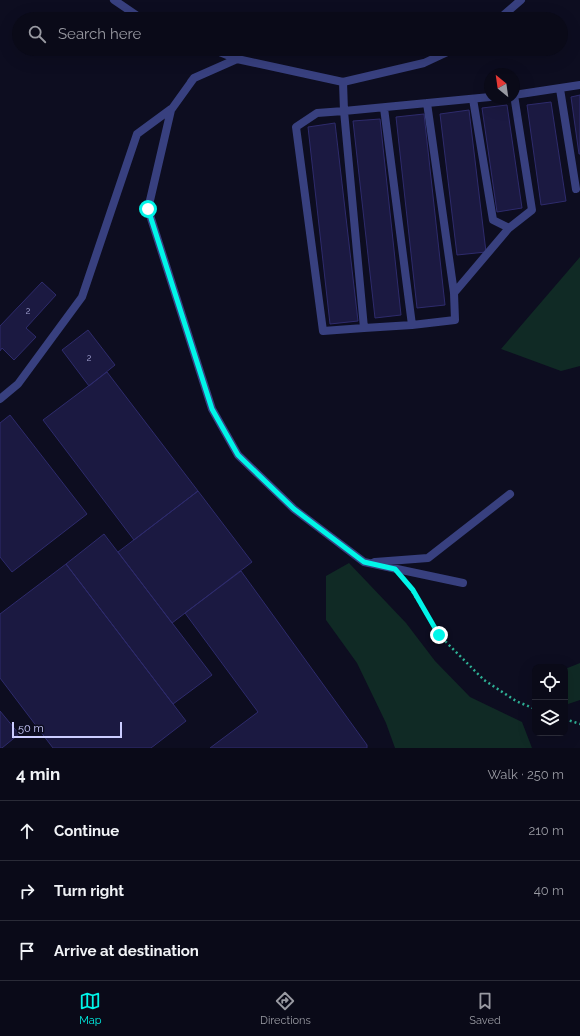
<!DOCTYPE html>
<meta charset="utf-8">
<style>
body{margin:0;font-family:Raleway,sans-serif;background:#131321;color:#f1f3f6}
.controls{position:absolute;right:12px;bottom:12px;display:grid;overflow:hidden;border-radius:8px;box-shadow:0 4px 16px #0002}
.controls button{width:36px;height:36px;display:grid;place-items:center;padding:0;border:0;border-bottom:1px solid #2a2b37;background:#0a0a18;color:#f1f3f6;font:20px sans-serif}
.compass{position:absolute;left:484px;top:68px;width:36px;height:36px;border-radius:50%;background:#0a0a18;box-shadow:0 4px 16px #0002;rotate:331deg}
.scale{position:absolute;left:12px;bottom:10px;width:110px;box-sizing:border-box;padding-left:4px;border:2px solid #cccdff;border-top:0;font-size:11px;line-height:14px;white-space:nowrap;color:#cccdff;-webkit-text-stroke:3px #0d0d20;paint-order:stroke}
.stop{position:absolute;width:12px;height:12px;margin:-9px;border:3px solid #01f5e8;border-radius:50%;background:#fff}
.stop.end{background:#01f5e8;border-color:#fff;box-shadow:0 1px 4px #0008}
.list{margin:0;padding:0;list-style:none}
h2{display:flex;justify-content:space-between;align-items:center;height:52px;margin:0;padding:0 16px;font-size:17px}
h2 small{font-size:13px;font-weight:400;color:#999aa2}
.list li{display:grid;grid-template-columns:26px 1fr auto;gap:12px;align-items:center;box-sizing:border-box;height:60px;padding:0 16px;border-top:1px solid #2a2b37}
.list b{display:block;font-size:15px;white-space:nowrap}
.list em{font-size:13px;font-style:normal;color:#999aa2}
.icon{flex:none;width:22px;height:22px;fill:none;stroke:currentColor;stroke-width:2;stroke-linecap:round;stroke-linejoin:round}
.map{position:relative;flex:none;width:580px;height:748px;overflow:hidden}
.search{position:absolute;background:#0a0a18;box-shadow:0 4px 16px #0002;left:12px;right:12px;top:12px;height:44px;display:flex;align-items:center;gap:10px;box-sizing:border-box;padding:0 14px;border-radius:22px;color:#999aa2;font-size:15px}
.sheet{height:232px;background:#0a0a18}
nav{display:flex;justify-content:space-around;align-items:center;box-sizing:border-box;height:56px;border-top:1px solid #2a2b37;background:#0a0a18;font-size:11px;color:#999aa2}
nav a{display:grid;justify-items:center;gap:2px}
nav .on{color:#01f5e8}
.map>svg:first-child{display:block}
</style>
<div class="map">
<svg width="580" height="748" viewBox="0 0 580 748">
<rect width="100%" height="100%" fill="#0d0d20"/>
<path fill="#102a25" d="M580 257V366L561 371 501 349Z
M349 563 406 623 435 661 470 697 522 722 532 748H395L386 723 357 663 326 620V576Z
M580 663V700L565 705V669Z"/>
<path fill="#1b1941" stroke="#2e2b6c" d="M580 95V154H579L571 97Z
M551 102 566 201 541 205 527 105Z
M507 105 522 208 497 212 482 108Z
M469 110 486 252 457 255 440 114Z
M424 114 445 305 417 308 396 117Z
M380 119 401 315 375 318 353 121Z
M335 123 358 321 330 324 308 127Z
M42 282 56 295 26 328 36 337 14 360 2 348 0 351V326Z
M88 330 115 365 89 386 62 350Z
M107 372 198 491 134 540 43 420Z
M10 415 87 514 12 572 0 557V423Z
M198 491 252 562 172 623 118 552Z
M104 534 212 675 173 704 66 564Z
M66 564 186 721 151 748H53L0 678V614Z
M241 571 367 745V748H210L258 712 185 613Z
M0 711 19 734 2 748H0Z"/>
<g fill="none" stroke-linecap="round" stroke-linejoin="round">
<path stroke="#2eb095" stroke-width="2.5" stroke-dasharray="2 3" stroke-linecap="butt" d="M407 583 439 635 484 680 516 701 535 709
M565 719 580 724"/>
<path stroke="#38407f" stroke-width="8" d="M114 0 142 19
M499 19 521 0
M212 49 237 59 343 82 424 63 454 49
M194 78 171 110 148 209 212 409 238 455 294 509 364 562 463 583
M191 82 194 78 237 59
M343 82 344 111 490 97
M560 89 576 189
M514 95 580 85
M473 99 493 220 509 228 532 210 514 95
M427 103 454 293 509 228
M384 108 412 325 455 320 454 293
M364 328 323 331 296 127 317 113 344 111 364 328 412 325
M0 399 18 384 82 297 137 134 171 109
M375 562 428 558 510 494"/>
</g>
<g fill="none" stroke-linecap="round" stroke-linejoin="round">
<path stroke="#01f5e8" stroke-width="5" d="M148 209 212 409 238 455 294 509 364 562 395 569 413 590 439 635"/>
</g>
<g text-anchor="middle" stroke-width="3" stroke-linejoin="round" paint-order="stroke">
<g font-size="9" fill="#a0a0d0">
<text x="28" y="314">2</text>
<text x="89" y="361">2</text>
</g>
</g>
</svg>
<div class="controls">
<button><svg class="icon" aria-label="locate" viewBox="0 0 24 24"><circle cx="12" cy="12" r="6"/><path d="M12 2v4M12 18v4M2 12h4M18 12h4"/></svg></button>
<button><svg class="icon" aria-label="layers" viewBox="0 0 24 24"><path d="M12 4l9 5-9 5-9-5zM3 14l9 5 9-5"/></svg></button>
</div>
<svg class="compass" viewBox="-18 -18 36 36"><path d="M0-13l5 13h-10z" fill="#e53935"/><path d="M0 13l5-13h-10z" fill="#999aa2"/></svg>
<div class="scale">50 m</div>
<div class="stop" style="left:148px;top:209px"></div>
<div class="stop end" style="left:439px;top:635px"></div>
<div class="search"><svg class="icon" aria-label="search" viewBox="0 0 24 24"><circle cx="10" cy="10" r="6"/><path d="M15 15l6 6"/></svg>Search here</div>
</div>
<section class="sheet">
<h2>4 min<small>Walk · 250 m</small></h2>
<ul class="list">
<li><svg class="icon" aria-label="ahead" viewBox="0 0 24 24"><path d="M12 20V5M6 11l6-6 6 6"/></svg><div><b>Continue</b></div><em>210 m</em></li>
<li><svg class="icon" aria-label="right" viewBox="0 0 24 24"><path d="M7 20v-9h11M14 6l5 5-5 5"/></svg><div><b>Turn right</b></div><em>40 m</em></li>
<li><svg class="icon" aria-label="arrive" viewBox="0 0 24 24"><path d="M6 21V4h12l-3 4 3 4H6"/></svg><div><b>Arrive at destination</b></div></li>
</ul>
</section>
<nav>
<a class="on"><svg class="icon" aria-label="map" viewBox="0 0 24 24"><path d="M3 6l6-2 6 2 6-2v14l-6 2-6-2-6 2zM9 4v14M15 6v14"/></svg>Map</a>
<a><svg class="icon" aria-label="directions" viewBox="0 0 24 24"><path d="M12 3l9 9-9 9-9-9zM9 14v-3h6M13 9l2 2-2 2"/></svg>Directions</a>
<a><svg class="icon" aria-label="saved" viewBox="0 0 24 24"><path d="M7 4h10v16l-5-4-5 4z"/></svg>Saved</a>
</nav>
